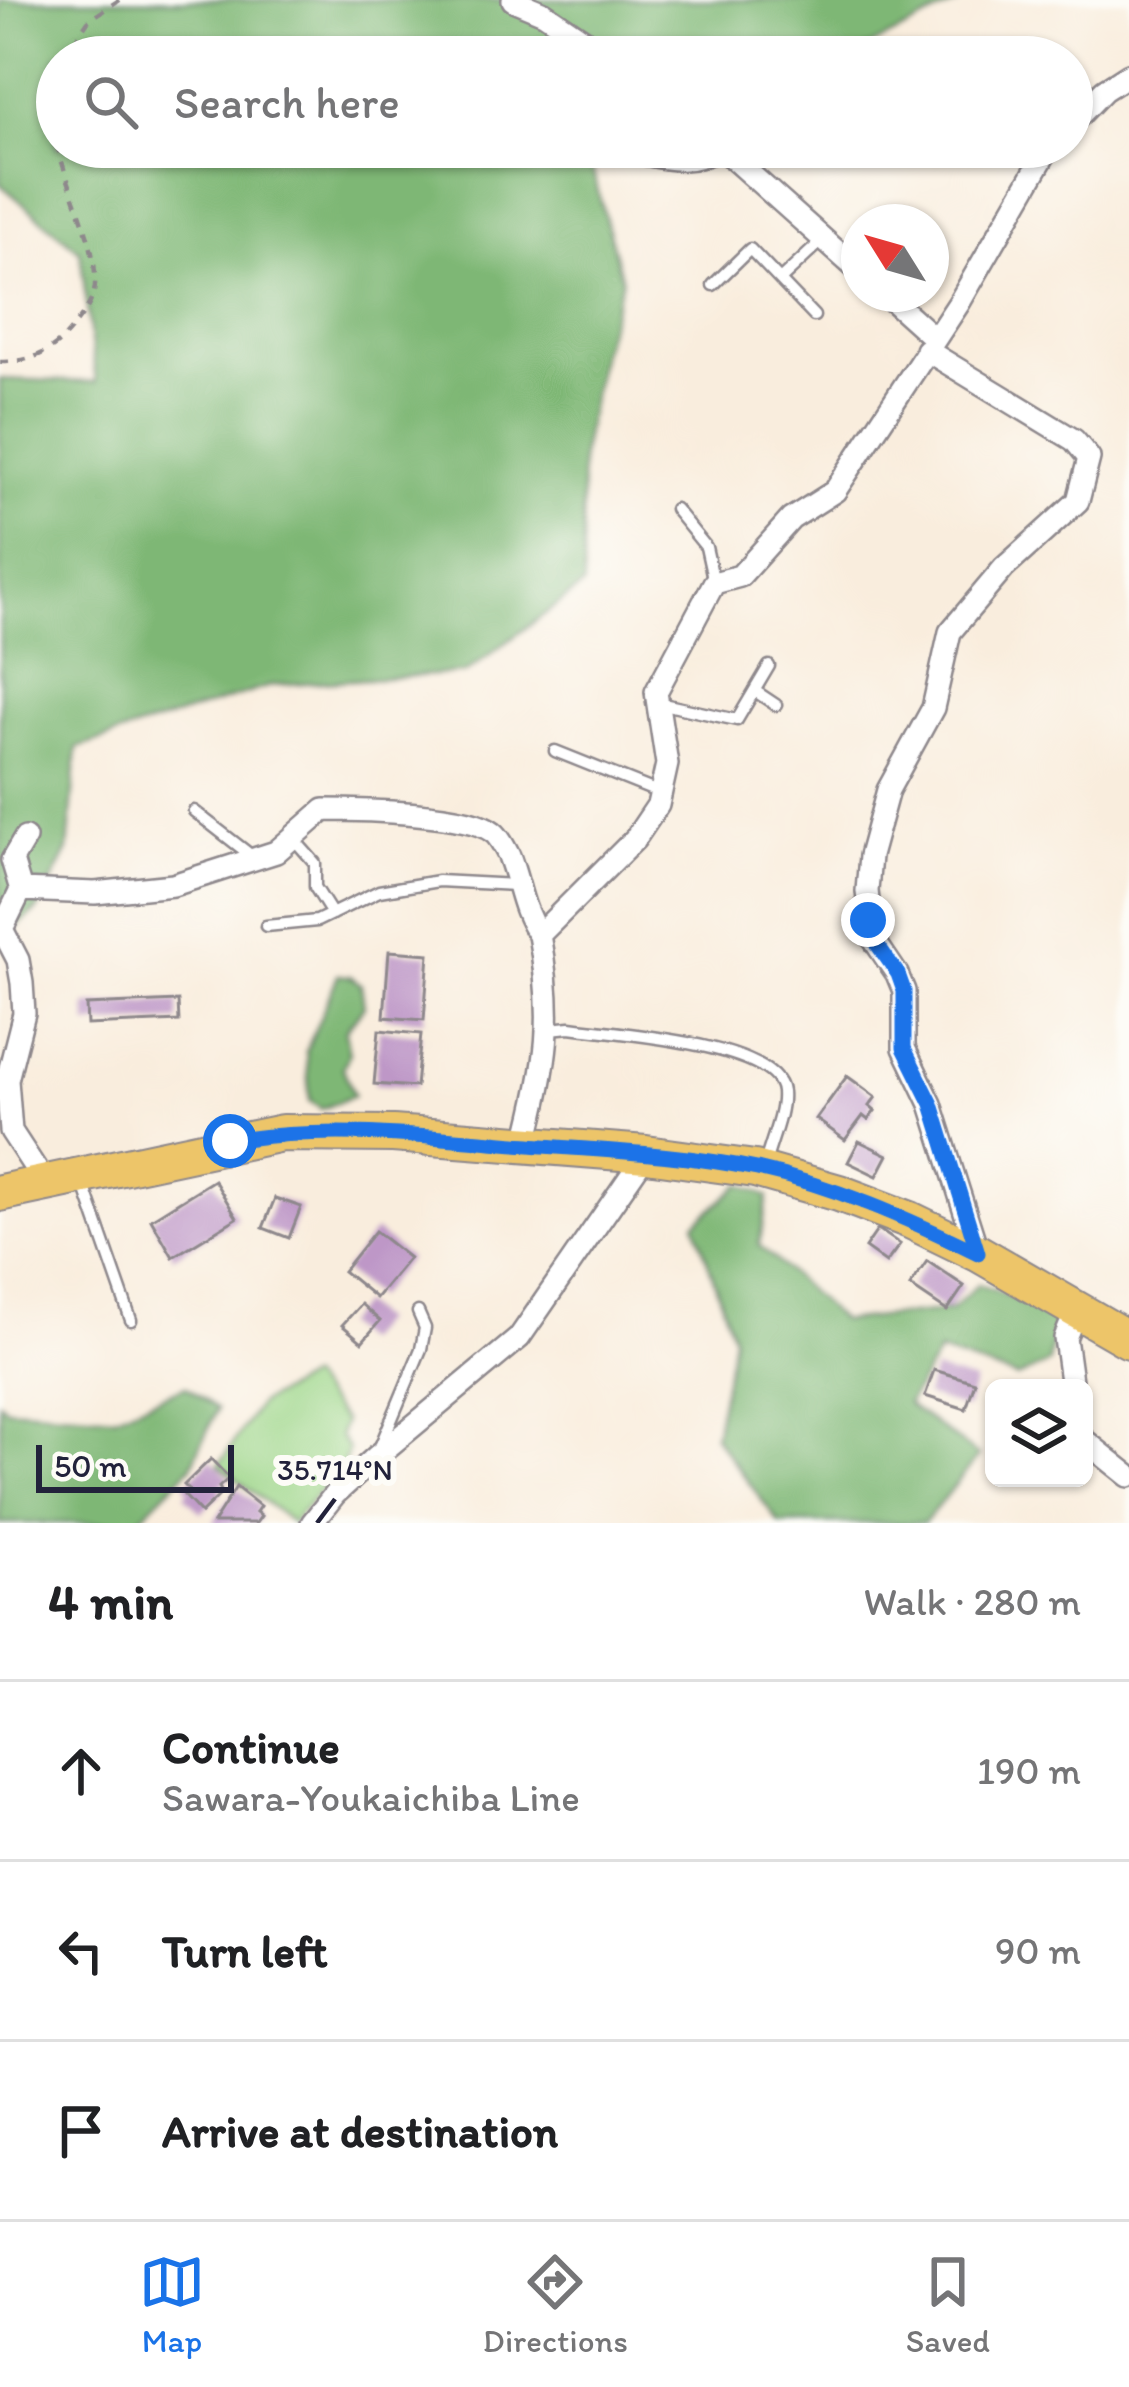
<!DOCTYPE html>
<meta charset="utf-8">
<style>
body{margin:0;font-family:Itim,sans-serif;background:#f2f2f2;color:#202124}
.controls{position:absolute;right:36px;bottom:36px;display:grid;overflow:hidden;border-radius:18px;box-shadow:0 3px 9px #0004}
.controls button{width:108px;height:108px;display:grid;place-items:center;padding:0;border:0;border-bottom:3px solid #e0e0e0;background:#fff;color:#202124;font:60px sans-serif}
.compass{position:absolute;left:841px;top:204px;width:108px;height:108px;border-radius:50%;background:#fff;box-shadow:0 3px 9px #0004;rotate:307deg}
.scale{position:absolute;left:36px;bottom:30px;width:198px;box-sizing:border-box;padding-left:12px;border:6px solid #22223b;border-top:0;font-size:33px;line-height:42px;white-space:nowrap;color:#22223b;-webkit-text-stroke:9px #fdfcf7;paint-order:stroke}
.stop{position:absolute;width:36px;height:36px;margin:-27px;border:9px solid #1a73e8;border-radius:50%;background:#fff}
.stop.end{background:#1a73e8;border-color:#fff;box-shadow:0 3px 12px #0008}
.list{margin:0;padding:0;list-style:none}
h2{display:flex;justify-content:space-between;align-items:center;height:156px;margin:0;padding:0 48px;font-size:51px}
h2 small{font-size:39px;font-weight:400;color:#757577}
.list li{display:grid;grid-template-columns:78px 1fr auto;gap:36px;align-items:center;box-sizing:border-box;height:180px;padding:0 48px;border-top:3px solid #e0e0e0}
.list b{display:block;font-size:45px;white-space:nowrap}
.list p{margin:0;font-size:39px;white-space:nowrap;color:#757577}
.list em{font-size:39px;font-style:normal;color:#757577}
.icon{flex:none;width:66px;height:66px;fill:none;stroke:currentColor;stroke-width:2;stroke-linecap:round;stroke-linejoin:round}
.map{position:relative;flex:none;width:1129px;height:1523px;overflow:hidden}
.search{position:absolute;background:#fff;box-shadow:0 3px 9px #0004;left:36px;right:36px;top:36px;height:132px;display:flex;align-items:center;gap:30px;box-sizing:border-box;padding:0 42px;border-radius:66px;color:#757577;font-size:45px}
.sheet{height:696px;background:#fff}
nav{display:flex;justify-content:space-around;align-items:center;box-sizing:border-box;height:168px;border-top:3px solid #e0e0e0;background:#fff;font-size:33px;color:#757577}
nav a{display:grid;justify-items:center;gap:6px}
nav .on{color:#1a73e8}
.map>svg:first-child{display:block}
</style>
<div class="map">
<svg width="1129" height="1523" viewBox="0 0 1129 1523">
<rect width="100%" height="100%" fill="#fdfcf7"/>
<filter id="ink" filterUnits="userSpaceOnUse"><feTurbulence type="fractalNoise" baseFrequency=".00833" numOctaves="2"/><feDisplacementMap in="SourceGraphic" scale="24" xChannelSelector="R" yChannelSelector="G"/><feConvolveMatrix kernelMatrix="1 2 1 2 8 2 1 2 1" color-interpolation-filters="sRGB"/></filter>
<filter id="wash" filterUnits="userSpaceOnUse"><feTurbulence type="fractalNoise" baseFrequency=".004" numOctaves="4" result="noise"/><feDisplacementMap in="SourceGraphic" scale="48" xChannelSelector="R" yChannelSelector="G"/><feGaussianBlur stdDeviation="2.7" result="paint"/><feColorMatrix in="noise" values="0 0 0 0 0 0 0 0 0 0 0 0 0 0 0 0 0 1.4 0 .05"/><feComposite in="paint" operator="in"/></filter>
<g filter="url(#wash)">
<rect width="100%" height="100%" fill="#f9eddd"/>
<path fill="#9dd689" stroke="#607c62" stroke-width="3" d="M308 1378 344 1421 339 1436 348 1449 344 1463 292 1523 219 1465 259 1404Z"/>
<path fill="#7eb775" stroke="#506c58" stroke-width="3" d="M0 0H965L848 57H57V147H586L622 280 602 349 581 456 584 585 465 673 273 685 77 748 68 850 38 909 0 940V379L96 382 80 251 0 184Z
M338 975 350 976 361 984 364 1006 345 1031 349 1054 343 1068 354 1096 321 1109 310 1101 306 1051Z
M741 1184 768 1197 759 1245 841 1321 951 1310 978 1284 1056 1314 1049 1363 1017 1378 939 1352 907 1404 979 1456 924 1523H779L714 1436 733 1337 695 1223Z
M186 1386 217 1409 191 1467 135 1523H0V1402L7 1408 114 1416Z"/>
<g id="blocks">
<path fill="#be97c7" d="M389 951 429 954 424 1020 384 1017Z
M178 1001 179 1021 87 1025 86 1005Z
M379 1030 421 1034 416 1087 374 1084Z
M847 1076 876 1097 869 1106 875 1111 868 1120 863 1116 845 1140 816 1119Z
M859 1141 888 1155 877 1176 848 1162Z
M214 1180 237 1218 173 1257 151 1219Z
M275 1198 301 1207 289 1238 263 1228Z
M878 1229 900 1244 886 1263 865 1248Z
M375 1231 409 1258 376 1298 343 1271Z
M927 1261 964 1286 947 1311 910 1286Z
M361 1304 380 1321 362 1342 342 1325Z
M934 1370 975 1382 966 1409 925 1396Z
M211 1459 229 1478 219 1487 222 1493 201 1513 184 1495 189 1490 184 1485Z
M236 1487 260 1506 256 1512 261 1516 256 1523H213Z"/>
</g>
</g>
<g filter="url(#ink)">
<use href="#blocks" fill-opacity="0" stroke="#8e888c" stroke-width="3"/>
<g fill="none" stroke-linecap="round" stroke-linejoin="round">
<g stroke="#8e888c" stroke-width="15">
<path id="service" d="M637 158C671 166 694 170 725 152
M780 280 824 239
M713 285 750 249 814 316
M675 509 706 547 714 583
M755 691 776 705
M658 703 737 720 769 666
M555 751 660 793
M194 811 253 857
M293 838 315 863V887L332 914
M266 926 317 921 379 891 438 881 516 885
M550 1029 570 1027C611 1033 778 1043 782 1092 784 1113 770 1143 765 1164
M83 1182 131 1320
M380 1447 421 1349 425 1328 418 1312"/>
</g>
<g stroke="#8e888c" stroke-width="26">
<path id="minor" d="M513 0 544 13 609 57
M1072 123 1104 90 1129 74
M720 147 859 271
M885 294 934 338
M926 350 1074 440 1089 458 1078 501 1004 568 950 632 933 708 888 790 870 856 867 891 872 937 897 974 904 991V1048L931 1104 978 1253
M25 838 12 860 21 890 2 929 18 960 22 983 24 1013 7 1080 11 1131 45 1183
M21 890 95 893 173 885 276 852 324 810C358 810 469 812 493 832 499 836 506 850 509 856 520 884 521 909 539 935
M526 1145C547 1065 555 1018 539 935L635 839 658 805 667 764 656 692 714 583 740 576 791 519 835 491 959 303 1049 147
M1072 1388 1065 1338 1076 1311
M1084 1440 1129 1476
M312 1523 335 1494 377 1456 519 1338 646 1154"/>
</g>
<g stroke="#8e888c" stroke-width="40">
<path id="primary" d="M0 1193 282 1133 393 1134 646 1154 755 1169 839 1193 910 1220 978 1253 1129 1340"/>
</g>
<path stroke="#8e888c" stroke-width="4.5" stroke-dasharray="9 9" stroke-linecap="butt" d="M64 57 88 21 119 0
M57 70 50 104 57 142
M0 362C32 362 54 352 73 327 83 315 94 301 95 285 98 244 67 188 58 147"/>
<use href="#service" stroke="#fff" stroke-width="10"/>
<use href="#minor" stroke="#fff" stroke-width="21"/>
<use href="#primary" stroke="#edc569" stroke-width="36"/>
</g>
</g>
<g fill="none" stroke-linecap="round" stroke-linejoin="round" filter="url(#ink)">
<path stroke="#1a73e8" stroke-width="15" d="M230 1141C322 1126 411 1135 503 1143 587 1150 674 1152 757 1169 834 1186 907 1218 978 1253L932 1104 904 1048V991L898 974 872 937 868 920"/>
</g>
<path fill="none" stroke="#22223b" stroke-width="4.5" d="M317 1523 335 1499"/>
<g font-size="30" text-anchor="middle" fill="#22223b" stroke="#fdfcf7" stroke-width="12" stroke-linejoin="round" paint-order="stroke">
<text x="335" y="1480">35.714°N</text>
</g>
</svg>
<div class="controls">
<button><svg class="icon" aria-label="layers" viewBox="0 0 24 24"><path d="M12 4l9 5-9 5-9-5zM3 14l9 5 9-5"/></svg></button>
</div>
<svg class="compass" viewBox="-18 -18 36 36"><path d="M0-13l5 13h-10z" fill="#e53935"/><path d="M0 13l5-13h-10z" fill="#757577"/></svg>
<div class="scale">50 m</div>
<div class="stop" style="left:230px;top:1141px"></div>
<div class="stop end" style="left:868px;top:920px"></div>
<div class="search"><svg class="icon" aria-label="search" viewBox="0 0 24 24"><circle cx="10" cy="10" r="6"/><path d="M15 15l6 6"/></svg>Search here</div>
</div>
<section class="sheet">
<h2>4 min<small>Walk · 280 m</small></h2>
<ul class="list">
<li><svg class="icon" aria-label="ahead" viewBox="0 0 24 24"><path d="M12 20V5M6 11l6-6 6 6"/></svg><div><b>Continue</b><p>Sawara-Youkaichiba Line</p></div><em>190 m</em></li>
<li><svg class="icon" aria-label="left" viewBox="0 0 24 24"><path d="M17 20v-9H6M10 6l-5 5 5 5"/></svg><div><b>Turn left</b></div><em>90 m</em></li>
<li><svg class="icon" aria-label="arrive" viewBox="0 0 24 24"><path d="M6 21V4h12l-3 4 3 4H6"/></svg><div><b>Arrive at destination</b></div></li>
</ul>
</section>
<nav>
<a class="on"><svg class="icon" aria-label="map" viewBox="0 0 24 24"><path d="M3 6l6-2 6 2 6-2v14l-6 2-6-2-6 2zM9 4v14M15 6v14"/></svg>Map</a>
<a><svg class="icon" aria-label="directions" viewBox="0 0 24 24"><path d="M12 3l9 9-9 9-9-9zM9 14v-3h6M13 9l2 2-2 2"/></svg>Directions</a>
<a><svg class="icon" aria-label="saved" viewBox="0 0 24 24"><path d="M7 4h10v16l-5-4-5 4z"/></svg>Saved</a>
</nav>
